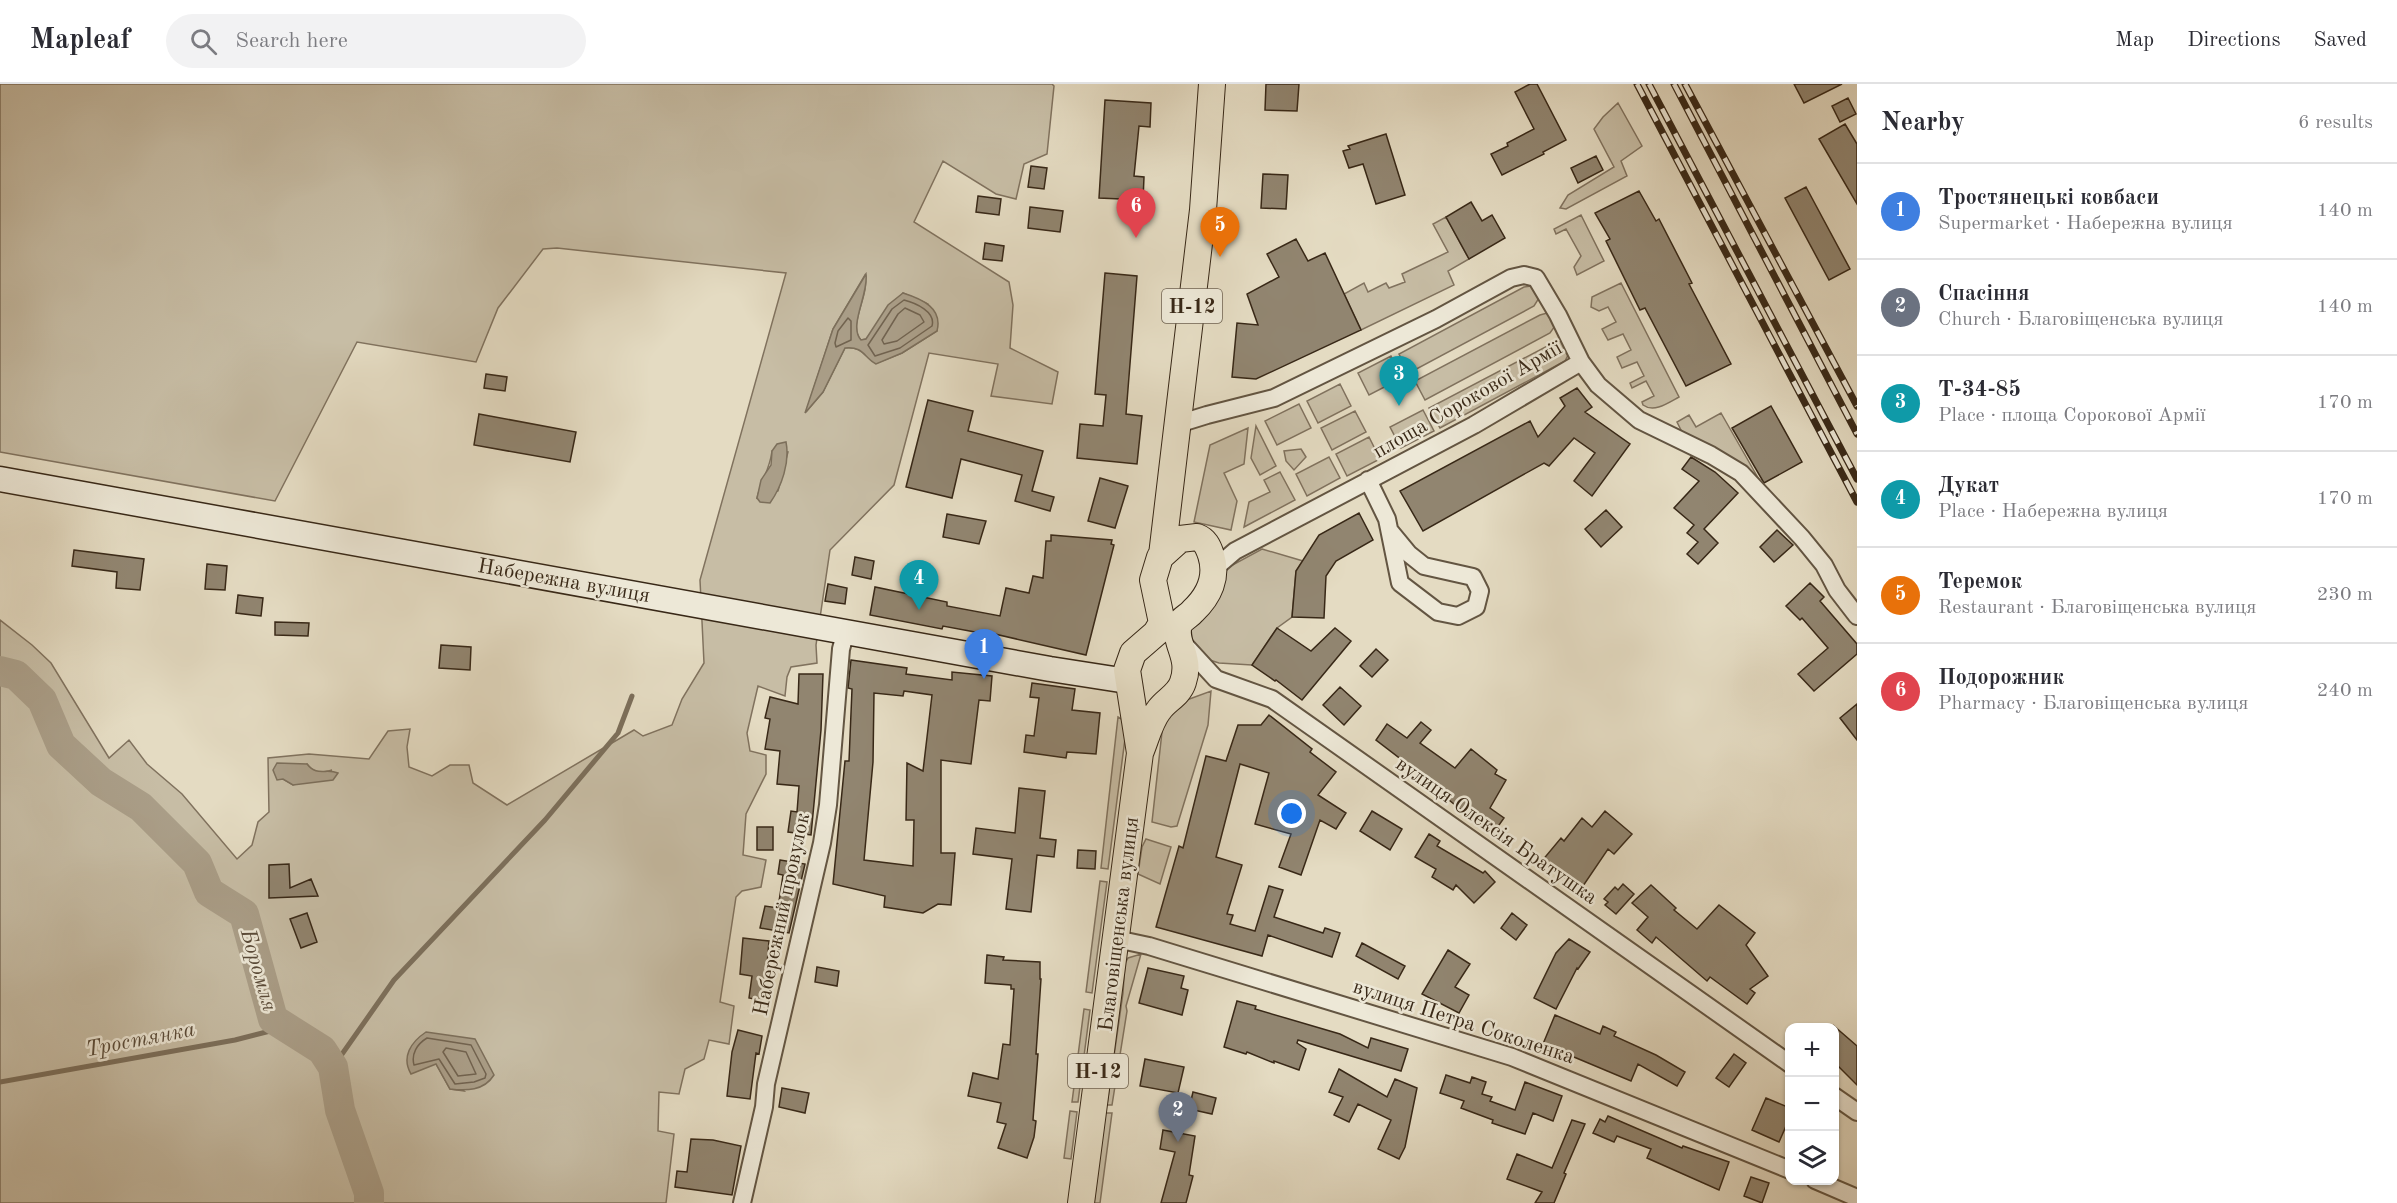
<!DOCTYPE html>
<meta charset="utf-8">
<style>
body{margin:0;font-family:"Old Standard TT",serif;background:#f2f2f3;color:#2b2b33}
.controls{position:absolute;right:18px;bottom:18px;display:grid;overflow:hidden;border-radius:12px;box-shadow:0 2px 4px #0004}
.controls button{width:54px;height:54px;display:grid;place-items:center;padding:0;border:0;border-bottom:2px solid #e1e1e2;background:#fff;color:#2b2b33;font:30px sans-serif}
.you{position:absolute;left:1292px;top:730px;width:21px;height:21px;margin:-15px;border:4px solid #fff;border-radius:50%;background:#1a73e8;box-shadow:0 0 0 9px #1a73e833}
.badge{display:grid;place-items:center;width:39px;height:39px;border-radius:50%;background:#2563eb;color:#fff;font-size:20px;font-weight:700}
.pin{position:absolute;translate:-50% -50px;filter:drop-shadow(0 2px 3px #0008)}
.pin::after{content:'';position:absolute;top:32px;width:21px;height:18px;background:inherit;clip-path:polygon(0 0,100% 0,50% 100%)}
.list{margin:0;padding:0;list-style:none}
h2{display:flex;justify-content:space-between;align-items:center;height:78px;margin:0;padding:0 24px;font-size:26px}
h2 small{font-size:20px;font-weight:400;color:#7c7c81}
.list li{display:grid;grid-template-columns:39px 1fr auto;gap:18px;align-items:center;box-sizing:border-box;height:96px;padding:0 24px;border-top:2px solid #e1e1e2}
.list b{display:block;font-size:22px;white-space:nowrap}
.list p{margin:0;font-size:20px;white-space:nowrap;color:#7c7c81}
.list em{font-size:20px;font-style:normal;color:#7c7c81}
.icon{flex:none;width:33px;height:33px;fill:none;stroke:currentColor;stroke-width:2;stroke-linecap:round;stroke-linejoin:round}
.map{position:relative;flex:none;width:1857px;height:1119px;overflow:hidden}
header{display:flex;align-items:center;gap:36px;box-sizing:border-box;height:84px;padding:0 30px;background:#fff;border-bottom:2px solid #e1e1e2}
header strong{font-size:28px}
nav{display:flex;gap:33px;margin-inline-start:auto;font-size:21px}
.search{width:420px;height:54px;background:#f2f2f3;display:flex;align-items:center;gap:15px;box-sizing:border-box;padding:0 21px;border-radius:33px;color:#7c7c81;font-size:22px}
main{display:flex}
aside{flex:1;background:#fff}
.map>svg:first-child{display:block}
</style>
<header>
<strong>Mapleaf</strong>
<div class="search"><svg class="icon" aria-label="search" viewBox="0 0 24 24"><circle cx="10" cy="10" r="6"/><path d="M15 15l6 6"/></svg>Search here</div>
<nav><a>Map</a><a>Directions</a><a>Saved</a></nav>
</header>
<main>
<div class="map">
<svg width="1857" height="1119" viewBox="0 0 1857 1119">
<rect width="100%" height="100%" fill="#e4dbc2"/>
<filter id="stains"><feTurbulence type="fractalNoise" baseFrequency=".00333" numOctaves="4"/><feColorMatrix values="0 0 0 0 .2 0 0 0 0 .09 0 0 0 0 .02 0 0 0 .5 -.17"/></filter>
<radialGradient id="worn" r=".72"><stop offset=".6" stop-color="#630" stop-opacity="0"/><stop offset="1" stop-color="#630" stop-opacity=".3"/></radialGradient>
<path fill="#c7bda5" stroke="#80725e" stroke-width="1.5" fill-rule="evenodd" d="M0 0H1052L1054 2 1047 70 1024 80 1016 115 996 110 943 77 914 138 1009 198 1013 221 1010 264 1058 288 1052 320 991 312 998 280 929 269 894 401 830 466 816 561 817 579 791 583 787 593 785 612 758 602 747 649 750 667 766 671V690L746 730 743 771 766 776 761 803 742 807 736 813 720 918 734 922 729 960 709 956 704 975 685 985 679 1010 659 1008 658 1047 674 1050 666 1119H0V536L32 561 51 579 109 674 129 656 147 680 182 710 237 775 252 761 258 738 269 728 268 674 309 670 369 675 388 647 410 645 407 663 409 683 432 692 450 681H469L473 699 507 721 634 646 643 652 672 641 682 615 704 579 700 496 786 189 557 164 543 165 498 224 476 278 357 258 275 417 0 368ZM865 191C870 212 847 241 861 256L866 255 903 209 928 220 937 247 902 269 877 279C864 274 864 262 845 264L823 308 806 328 833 245ZM772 367 788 368 778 407 757 414C761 397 770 385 772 367ZM307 680C314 690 321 689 332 686L293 701 283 695ZM436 980 464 1007 450 1005Z
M1618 19 1642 62 1621 77 1627 92 1566 125 1560 124 1568 111 1614 83 1594 45 1603 33Z
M1581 131 1604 177 1577 191 1574 183 1581 172 1566 145 1556 150 1554 145Z
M1446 133 1469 175 1448 187 1454 201 1361 246 1344 210 1364 199 1368 208 1386 199 1389 204 1405 198 1402 190 1448 168 1433 140Z
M1621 199 1679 313C1668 319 1654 329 1643 321L1642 318 1654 312 1646 297 1632 304 1630 299 1644 292 1637 278 1622 284 1617 273 1631 266 1623 250 1608 256 1602 245 1616 238 1608 223 1599 227 1591 223 1592 213Z
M1531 202 1534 204 1539 214 1534 222 1409 289 1399 270 1524 203Z
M1547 229 1551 231 1555 242 1550 249 1425 316 1415 297 1540 231Z
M1561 257 1565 258 1569 269 1565 277 1440 344 1429 324 1555 258Z
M1391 272 1402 294 1369 311 1358 289Z
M1340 300 1351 322 1318 339 1307 317Z
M1299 320 1311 344 1277 361 1265 337Z
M1423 326 1434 347 1401 364 1390 343Z
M1355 327 1366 348 1332 366 1321 344Z
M1721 329 1761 399 1683 350 1677 338 1689 331 1696 343Z
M1256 342 1276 382 1260 391 1251 374Z
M1248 344 1244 380 1224 389 1237 417 1231 446 1194 438 1210 361Z
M1369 353 1380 375 1347 392 1336 370Z
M1301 365 1306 373 1294 386 1286 377 1284 367Z
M1329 373 1340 394 1307 412 1296 390Z
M1280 388 1295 416 1244 443 1249 418 1270 408 1264 396Z
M1262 465 1303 477 1296 487 1292 533 1277 544 1252 581 1219 579 1194 571 1177 547 1214 491Z
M1211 607 1208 641 1177 742 1171 743 1152 738 1164 630 1184 617Z
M1118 633 1123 636 1126 647 1108 785 1101 784Z
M1146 755 1171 763 1160 800 1138 790 1142 763Z
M1100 797 1107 798 1092 909 1086 908Z
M1141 870 1126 922 1127 927 1112 1021H1107L1123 909 1125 879 1128 874Z
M1084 925 1090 926 1078 1018H1072Z
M1070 1027 1077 1028 1071 1075 1064 1074Z
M1105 1029H1112L1100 1119H1094Z"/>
<path fill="#aa9e88" stroke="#7c6f5b" stroke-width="1.5" d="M866 190C869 210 848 242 861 256L866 255 888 221 903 209C922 215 943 224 937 247L902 269 876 280C864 274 864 262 845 264L823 308 805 329 833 245Z
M786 358C790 378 782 402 770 419L760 418 757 414 761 396 771 381 772 367 777 360Z
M277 679 307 680C317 693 326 684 338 689L333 696 293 701 283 695 277 696 273 686Z
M426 948 475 955 494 991C484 1007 466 1007 450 1005L436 980 411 990C401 973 411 958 426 948Z"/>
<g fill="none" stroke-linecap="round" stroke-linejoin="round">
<path stroke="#716350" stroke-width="1.5" d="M904 216C916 219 936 228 932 242L900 264 875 272 868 261 892 225Z
M905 224 920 231 924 238 897 257 884 260 882 256 898 230Z
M848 234 851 237V256L836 263 835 259 838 247Z
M427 954 471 961 486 990 485 994 474 998 455 1000 439 975 414 981C411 970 417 960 427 954Z
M446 964 466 968 476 990 458 992 443 968Z"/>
<path stroke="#7c6f5b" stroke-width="5" d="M333 983 394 896 545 736 618 649 632 612
M0 998 235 956 286 943"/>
<path stroke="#aa9e88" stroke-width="30" d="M0 587 16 591 42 616 61 661 101 698 141 723 197 779 209 808 244 830 273 935 322 966 333 983 340 1026 369 1109V1119"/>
</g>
<path fill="#918570" stroke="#382817" stroke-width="1.5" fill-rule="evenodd" d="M1266 0H1299L1297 27 1265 26Z
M1530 0H1537L1566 56 1543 68 1544 70 1502 91 1491 70 1508 62 1507 59 1534 45 1515 8Z
M1794 0H1842L1804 19Z
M1848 14 1856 30 1840 38 1832 22Z
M1105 16 1151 19 1150 43 1139 42 1134 92 1144 93 1143 116 1099 114Z
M1845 40 1857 60V120L1819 55Z
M1386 50 1405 111 1376 120 1363 80 1349 84 1343 67 1350 65 1348 62Z
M1596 72 1603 86 1578 99 1571 84Z
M1031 82 1047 84 1044 105 1028 103Z
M1263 90 1288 91 1286 125 1261 124Z
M1806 103 1850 185 1829 196 1785 114Z
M1639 107 1656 137 1659 135 1692 199 1689 200 1731 280 1686 302 1645 224 1640 226 1606 157 1610 155 1595 129Z
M978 112 1001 115 999 131 976 128Z
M1471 118 1482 137 1492 131 1505 154 1469 175 1446 133Z
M1030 123 1063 127 1060 148 1028 144Z
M1296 155 1308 177 1325 169 1361 246 1256 295 1232 293 1237 239 1258 241 1247 210 1279 193 1267 170Z
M985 159 1004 162 1002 177 983 175Z
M1105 189 1137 192 1126 330 1142 332 1137 380 1077 374 1080 340 1103 342 1106 311 1095 310Z
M486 290 507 293 505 307 484 304Z
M1577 304 1592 323 1585 328 1630 360 1592 412 1574 397 1595 369 1574 354 1549 382 1544 379 1423 447 1400 407 1530 337 1538 353 1565 322 1560 314Z
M928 316 973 327 968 347 1043 367 1032 407 1054 413 1050 427 1015 417 1022 391 961 375 952 414 906 403Z
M1771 322 1802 378 1764 399 1732 344Z
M479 330 576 348 570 378 474 361Z
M1691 373 1715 388 1738 409 1704 445 1718 459 1698 480 1687 470 1698 458 1687 449 1694 441 1674 424 1699 397 1682 385Z
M1100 394 1128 402 1115 444 1088 437Z
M1606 426 1622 443 1601 463 1585 445Z
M1359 429 1373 456 1336 477 1326 492 1324 534 1292 533 1296 487 1319 451Z
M947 430 986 437 979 460 943 453Z
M1777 446 1793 461 1774 478 1760 463Z
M1051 451 1112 456 1111 460 1114 461 1086 571 986 548V550L943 542 942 545 870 531 875 503 947 518V522L1000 532 1006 504 1029 509 1033 492 1043 494 1046 457H1051Z
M74 466 144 475 140 506 116 504 117 488 72 482Z
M855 473 874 477 871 495 852 491Z
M207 480 227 482 225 506 205 505Z
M1810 499 1824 513 1820 517 1857 560V570L1814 607 1798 590 1828 564 1802 534 1800 536 1786 522Z
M828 500 847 504 845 520 825 517Z
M238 511 263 514 261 532 236 529Z
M275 538 309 539 308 552 275 551Z
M1277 544 1311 567 1335 544 1351 557 1302 616 1276 596 1275 597 1252 581Z
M441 561 471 563 470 586 439 584Z
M1376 565 1388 576 1372 593 1360 582Z
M851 576 907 584 906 590 952 596V588L992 592 990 617 979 616 971 680 941 676V769H955L951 821 938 820 923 829 884 823 885 812 833 800 845 677H849L852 605 848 604ZM904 607 932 611 923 687 907 679 906 736H914L913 782 864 776 873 678 874 609 903 612Z
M799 590H823L821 646 811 751 788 748 791 727 797 728 799 702 777 700 780 667 765 665 770 635 765 634 770 613 798 620Z
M1032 599 1075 605 1072 626 1100 629 1096 670 1067 668 1066 674 1024 668 1026 651 1034 652 1039 614 1030 613Z
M1340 603 1361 622 1344 641 1323 621Z
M1857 620V656L1840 634Z
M1269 631 1312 665 1310 668 1336 688 1318 711 1346 729 1336 745 1320 736 1301 791 1279 783 1291 750 1255 740 1269 689 1240 680 1216 773 1242 781 1227 830 1233 831 1230 840 1255 847 1269 802 1283 806 1274 833 1323 849 1325 844 1340 849 1332 873 1268 851 1262 872 1156 843 1179 762 1183 764 1206 672 1226 677 1238 641H1261Z
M1421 638 1431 646 1420 659 1455 684 1471 665 1497 686 1495 690 1506 696 1490 724 1504 734 1492 751 1469 735 1470 733 1439 708 1441 706 1376 656 1387 640 1407 654Z
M1019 704 1045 707 1040 754 1056 756 1054 773 1037 771 1031 828 1006 825 1012 775 973 770 976 744 1015 749Z
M1372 727 1402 745 1390 766 1360 747Z
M1605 727 1632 750 1614 770 1608 765 1581 805 1541 778 1561 754 1564 757 1582 734 1592 743Z
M757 743H773V766H757Z
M1429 750 1440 757 1437 762 1483 789 1485 787 1495 798 1474 819 1456 801 1453 806 1432 793 1436 785 1415 773Z
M1078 766 1096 767 1095 785 1077 784Z
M780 776 805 780 789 849 760 844 765 822 778 824 783 791 778 790Z
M289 780 290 804 311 795 318 812 269 814V781Z
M1623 800 1634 810 1616 830 1605 821 1608 818 1604 815 1615 803 1618 806Z
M1651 801 1676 824 1674 826 1697 845 1719 821 1755 849 1746 861 1768 892 1750 905 1755 909 1747 920 1710 893 1707 897 1656 853 1652 859 1637 846 1648 833 1632 819Z
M307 829 317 858 301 864 290 835Z
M1512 829 1527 841 1516 856 1501 844Z
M743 854 769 857 764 917 749 914 752 892 740 890Z
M1569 855 1590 868 1578 885 1577 884 1556 925 1534 914 1556 869Z
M1362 859 1405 882 1398 895 1356 872Z
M1448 866 1470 880 1455 903 1469 911 1459 929 1422 910Z
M987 871 1004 873 1003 876 1040 878V895H1041L1036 970H1038L1033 1036 1036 1037 1034 1053 1027 1074 998 1064 1006 1040 997 1038 1001 1019 968 1012 973 989 998 995 1003 960 1010 961 1014 905H1011V901L985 899Z
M817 883 839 887 837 902 815 898Z
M1148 884 1184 892 1181 904 1188 906 1182 931 1139 919Z
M1237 917 1256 922 1255 925 1340 950 1368 964 1371 954 1408 965 1401 987 1298 956 1297 959 1306 965 1299 986 1274 977V979L1247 968 1246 970 1224 963Z
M1555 931 1600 950 1603 942 1616 948 1614 952 1656 971 1685 988 1677 1002 1638 980 1631 997 1543 960Z
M1834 942 1857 962V1001L1834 978Z
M738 946 762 952 759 970 756 969 750 1015 727 1012 732 968Z
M1734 970 1746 979 1729 1003 1716 994Z
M1145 975 1184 983 1178 1009 1140 1002Z
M1339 985 1387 1013 1395 995 1417 1004 1405 1063 1399 1075 1378 1065 1391 1036 1358 1020 1349 1038 1334 1031 1343 1013 1329 1008Z
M1446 991 1470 999 1472 993 1486 998 1482 1010 1492 1013 1490 1017 1515 1026 1525 998 1562 1012 1553 1037 1533 1029 1525 1050 1492 1039 1493 1036 1461 1024 1464 1017 1440 1009Z
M782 1004 809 1009 805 1029 779 1023Z
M1193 1008 1216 1014 1212 1030 1189 1025Z
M1766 1014 1790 1024V1033L1779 1058 1752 1046Z
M1608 1032 1682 1064 1683 1062 1729 1078 1719 1106 1647 1074 1651 1065 1617 1052 1614 1058 1593 1049 1600 1035 1605 1038Z
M1572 1036 1585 1040 1564 1089 1566 1090 1554 1119H1535L1542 1108 1507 1095 1517 1070 1552 1084Z
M1163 1046 1195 1052 1189 1091 1193 1092 1186 1119H1161L1175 1068 1160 1065Z
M691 1055 713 1056 741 1062 732 1111 675 1103 677 1087 687 1088Z
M1751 1093 1769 1099 1762 1119 1744 1112Z"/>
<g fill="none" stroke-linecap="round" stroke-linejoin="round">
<g stroke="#635542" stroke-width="20">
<path id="minor" d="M1178 340 1207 331 1274 314 1436 235 1511 194 1524 191 1536 194 1558 231 1581 278 1598 301 1639 336 1711 371 1741 389 1802 454 1824 481 1837 506 1857 532
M1368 396 1387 435 1400 499 1438 528 1458 532 1476 523 1480 507 1473 493 1424 482 1409 470 1390 447
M1214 485 1235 467 1474 341 1581 278
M1182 558 1216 595 1272 615 1790 980
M1116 855 1149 862 1512 973 1790 1086
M1834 1012 1857 1028
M1815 1096 1857 1114
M742 1119 764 1023 766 1000 822 759 828 721 841 565 846 547"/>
</g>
<g stroke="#382817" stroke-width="27">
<path id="secondary" d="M0 395 1050 585 1127 597"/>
</g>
<g stroke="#382817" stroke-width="28">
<path id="primary" d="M1162 471 1203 126 1212 0
M1081 1119 1140 669 1127 586 1133 569 1156 549 1162 539 1153 496 1160 473 1180 455 1197 453C1205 456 1208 462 1211 471 1218 493 1209 512 1193 527 1189 532 1183 534 1179 540 1173 560 1192 572 1183 598 1179 611 1166 616 1159 626 1150 637 1146 655 1140 669"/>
</g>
<use href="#minor" stroke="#ede8d7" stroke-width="16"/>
<use href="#secondary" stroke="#ede8d7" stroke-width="24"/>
<use href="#primary" stroke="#e4dbc2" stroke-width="26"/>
<g stroke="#382817" stroke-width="7">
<path id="rail" d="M1637 0 1857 418
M1649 0 1857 395
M1674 0 1857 350
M1685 0 1857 322"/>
</g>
<use href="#rail" stroke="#ede8d7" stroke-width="4.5" stroke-dasharray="14" stroke-linecap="butt"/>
</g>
<g text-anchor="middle" stroke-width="5" stroke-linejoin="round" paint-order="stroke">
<g fill="#ede8d7" stroke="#6e6251" stroke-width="1.5">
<rect x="1162" y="205" width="60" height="34" rx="4.5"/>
<rect x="1068" y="970" width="60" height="34" rx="4.5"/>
</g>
<g font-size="20" font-weight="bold" fill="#382817">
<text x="1192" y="229">Н-12</text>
<text x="1098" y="994">Н-12</text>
</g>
<g font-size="21" fill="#382817" stroke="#ede8d7">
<text transform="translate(1467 315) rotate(-30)" y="7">площа Сорокової Армії</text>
<text transform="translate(564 496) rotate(10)" y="7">Набережна вулиця</text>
<text transform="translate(1497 746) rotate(35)" y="7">вулиця Олексія Братушка</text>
<text transform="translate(781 830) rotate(-78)" y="7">Набережний провулок</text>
<text transform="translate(1118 840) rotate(-83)" y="7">Благовіщенська вулиця</text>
<text transform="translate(1464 937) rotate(18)" y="7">вулиця Петра Соколенка</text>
</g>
<g font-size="22" font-style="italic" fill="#5a4b39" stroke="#ede8d7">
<text transform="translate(260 886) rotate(74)" y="8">Боромля</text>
<text transform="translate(140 954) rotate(-11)" y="8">Тростянка</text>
</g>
</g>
<rect width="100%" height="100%" filter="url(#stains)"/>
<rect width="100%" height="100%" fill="url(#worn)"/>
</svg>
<div class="controls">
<button>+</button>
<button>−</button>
<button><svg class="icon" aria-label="layers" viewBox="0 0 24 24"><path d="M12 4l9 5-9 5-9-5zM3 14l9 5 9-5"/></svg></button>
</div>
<div class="you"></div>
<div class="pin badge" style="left:984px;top:595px;background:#3f7fe0">1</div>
<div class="pin badge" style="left:1178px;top:1058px;background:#6b7280">2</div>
<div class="pin badge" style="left:1399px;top:322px;background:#0f9aa8">3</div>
<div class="pin badge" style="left:919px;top:526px;background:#0f9aa8">4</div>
<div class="pin badge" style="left:1220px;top:173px;background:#e8710a">5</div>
<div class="pin badge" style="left:1136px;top:154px;background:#e0444e">6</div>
</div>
<aside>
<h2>Nearby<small>6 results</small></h2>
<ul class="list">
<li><span class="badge" style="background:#3f7fe0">1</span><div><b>Тростянецькі ковбаси</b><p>Supermarket · Набережна вулиця</p></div><em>140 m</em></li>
<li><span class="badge" style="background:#6b7280">2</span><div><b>Спасіння</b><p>Church · Благовіщенська вулиця</p></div><em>140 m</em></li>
<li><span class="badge" style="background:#0f9aa8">3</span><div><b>Т-34-85</b><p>Place · площа Сорокової Армії</p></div><em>170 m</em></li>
<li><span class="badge" style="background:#0f9aa8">4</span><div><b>Дукат</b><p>Place · Набережна вулиця</p></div><em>170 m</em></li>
<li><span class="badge" style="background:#e8710a">5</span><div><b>Теремок</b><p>Restaurant · Благовіщенська вулиця</p></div><em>230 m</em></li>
<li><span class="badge" style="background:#e0444e">6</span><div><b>Подорожник</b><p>Pharmacy · Благовіщенська вулиця</p></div><em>240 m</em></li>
</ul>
</aside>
</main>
